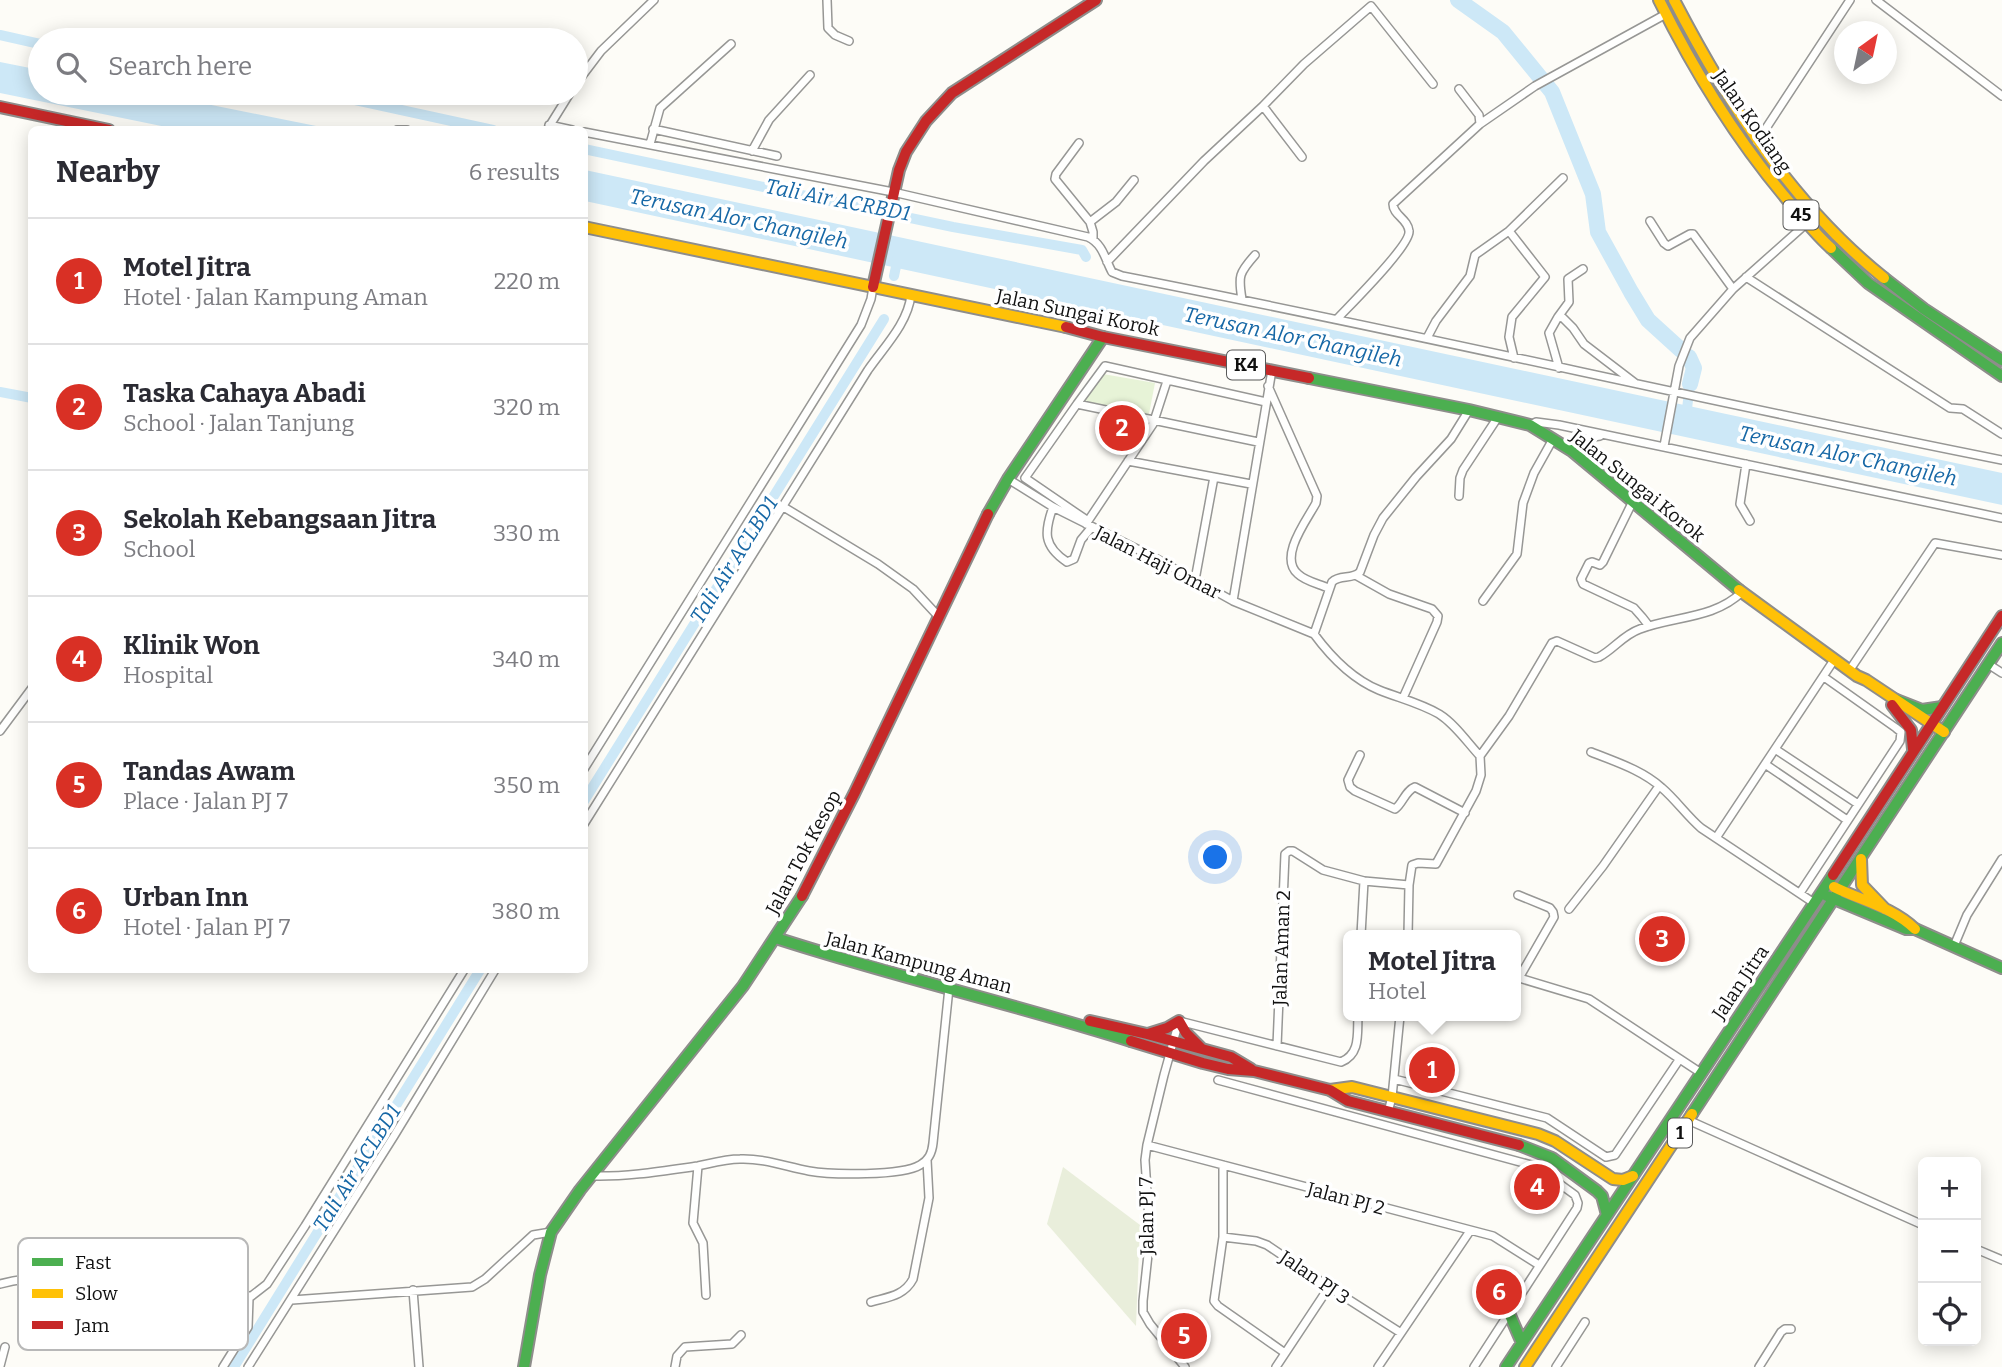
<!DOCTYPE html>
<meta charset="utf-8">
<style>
body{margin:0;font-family:Bitter,serif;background:#f2f2f3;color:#2b2b33}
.controls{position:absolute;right:21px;bottom:21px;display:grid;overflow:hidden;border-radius:10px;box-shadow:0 4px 18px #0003}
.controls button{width:63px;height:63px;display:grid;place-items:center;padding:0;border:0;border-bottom:2px solid #e1e1e2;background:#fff;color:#2b2b33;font:35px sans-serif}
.compass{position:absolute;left:1834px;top:21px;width:63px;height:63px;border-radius:50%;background:#fff;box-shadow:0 4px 18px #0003;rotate:33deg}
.you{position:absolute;left:1216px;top:858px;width:24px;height:24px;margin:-18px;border:5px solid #fff;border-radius:50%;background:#1a73e8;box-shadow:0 0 0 10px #1a73e833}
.badge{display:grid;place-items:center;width:46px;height:46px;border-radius:50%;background:#d93025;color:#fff;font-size:23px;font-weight:700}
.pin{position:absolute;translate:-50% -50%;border:4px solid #fff;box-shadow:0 2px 7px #0006}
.popup{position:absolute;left:1343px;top:930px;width:178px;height:91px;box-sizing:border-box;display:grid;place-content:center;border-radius:10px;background:#fff;filter:drop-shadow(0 2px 5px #0005);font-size:23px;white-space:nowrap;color:#7c7c81}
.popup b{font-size:26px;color:#2b2b33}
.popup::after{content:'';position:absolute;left:50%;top:100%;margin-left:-14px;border:14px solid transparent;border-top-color:#fff}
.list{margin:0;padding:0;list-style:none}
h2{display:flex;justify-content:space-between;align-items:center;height:91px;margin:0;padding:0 28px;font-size:30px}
h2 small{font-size:23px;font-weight:400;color:#7c7c81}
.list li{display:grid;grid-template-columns:46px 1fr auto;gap:21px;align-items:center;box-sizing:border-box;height:126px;padding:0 28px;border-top:2px solid #e1e1e2}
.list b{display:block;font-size:26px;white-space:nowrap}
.list p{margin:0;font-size:23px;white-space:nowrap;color:#7c7c81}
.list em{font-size:23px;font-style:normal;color:#7c7c81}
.icon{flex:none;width:38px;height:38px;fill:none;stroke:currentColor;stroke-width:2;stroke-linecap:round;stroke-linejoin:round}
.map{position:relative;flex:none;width:2002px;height:1367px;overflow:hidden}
.search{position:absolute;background:#fff;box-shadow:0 4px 18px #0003;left:28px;top:28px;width:560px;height:77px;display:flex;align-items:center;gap:18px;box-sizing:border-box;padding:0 24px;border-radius:38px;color:#7c7c81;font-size:26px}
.panel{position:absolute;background:#fff;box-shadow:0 4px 18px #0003;left:28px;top:126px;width:560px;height:847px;border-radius:10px}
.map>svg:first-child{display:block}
</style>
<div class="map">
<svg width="2002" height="1367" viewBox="0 0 2002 1367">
<rect width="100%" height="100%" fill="#fdfcf7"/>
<path fill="#e7f3d7" d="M1103 374 1155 383 1149 414 1081 402Z"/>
<path fill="#e9eedb" d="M1063 1167 1140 1225 1136 1326 1047 1224Z"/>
<path fill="#cde8f7" d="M0 62 40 70V93H152L331 129H176L0 93Z
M585 170 2002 473V505L585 201Z"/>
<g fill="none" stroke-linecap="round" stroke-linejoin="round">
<path stroke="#cde8f7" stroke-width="10" d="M0 35 40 44
M323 93 493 130
M584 149 953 227 1082 250 1086 257
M894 276 898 257
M0 392 32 398
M1686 417 1690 384
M584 801 884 319
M234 1367 480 970"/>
<path stroke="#cde8f7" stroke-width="16" d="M1458 0 1503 32 1552 92 1593 194 1598 232 1631 292 1648 320 1681 350
M1689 357 1694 368 1690 384"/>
<g stroke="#979795" stroke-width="10">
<path id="street" d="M827 0 828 28 835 35 849 41
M1876 0 2002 96
M576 84 601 51 654 0
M1263 106 1302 157
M1480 124 1535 86 1666 14
M549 125 572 130
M653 129 777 156
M397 130H407
M547 130 570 93
M584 132 893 192 1088 237C1103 244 1105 259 1112 272L1122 276C1416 333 1708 402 2002 460
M1757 142 1850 0
M1079 143 1056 174 1055 179 1090 222 1093 232V239
M650 144 660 108 731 44
M752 151 769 120 810 75
M1650 221 1664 243 1668 246 1690 234H1693L1733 289
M1090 222 1116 202 1134 180
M1107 262 1204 161 1263 106 1304 64 1371 6 1433 84
M1746 277 1950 408 1963 409 2002 434
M1242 299C1238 276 1239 273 1255 255
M1558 317 1569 302 1568 279 1583 269
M1337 319C1349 306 1411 245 1409 231 1408 219 1393 215 1393 204L1480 124 1479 115 1459 89
M1427 338 1436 321 1470 276 1475 255 1509 231
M1514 358 1509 337 1512 317 1545 277 1509 231 1563 178
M1559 368 1549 333 1558 317 1563 318 1573 328 1584 344 1635 383
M1268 386 1317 496 1316 503C1307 520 1278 557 1298 574 1305 581 1319 584 1328 588
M1077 404 1105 366 1266 402
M1469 410 1451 439 1416 477 1383 518 1374 535 1360 572C1352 580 1340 574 1332 582L1314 634C1331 657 1352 679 1379 690 1399 698 1420 703 1439 714 1455 724 1467 742 1480 756
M1531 425 1536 422 1559 425 2002 518
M1664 446 1679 366 1690 338 1733 289 1807 223
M1567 447 1587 438 1600 436
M1128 461 1251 484
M1746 464 1740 504 1750 521
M1008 479 1053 507 1159 560 1233 601 1314 634
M1459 496 1460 478 1463 470 1498 417
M1633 501 1603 562 1600 565 1592 562 1589 563 1581 579 1583 584 1634 608 1642 617 1649 626
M782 506 878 564 913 589 939 617
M1053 507C1044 532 1043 546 1067 562L1074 559 1081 540 1091 528
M1088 521 1025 478 1077 404 1258 442
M1086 524 1153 424 1167 381
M1357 576 1389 594 1432 609 1438 616 1437 622 1403 698
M1195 580 1214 477
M1233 601 1272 370
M1483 601 1517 554 1523 503 1534 473 1553 439
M1988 664 2002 673
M1849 671 1935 543 2002 555
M0 731 32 688
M1775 749 1858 804
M1591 752C1616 762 1642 770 1662 788 1676 800 1687 816 1701 828L1814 903
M1360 755 1348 780 1350 787 1355 791 1395 809C1403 803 1405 791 1415 787L1465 813
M1765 764 1847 820
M584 769 861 325 871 299 873 287
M584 824 868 370C884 347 908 323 911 295
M1716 838 1834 660
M1800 893 1900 741 1901 732 1896 728 1824 677
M1518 895 1550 908 1553 912 1554 917 1519 978
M1569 909 1603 866 1659 786
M1361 935 1364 881 1409 885
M1408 935 1409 885 1412 865 1418 863 1436 864 1476 791 1481 775 1480 756 1509 716 1552 643 1557 641 1595 658 1599 657C1614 649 1623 635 1640 629 1674 616 1714 619 1742 592
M1954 946 1967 915 2002 859
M1516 977 1589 999 1701 1073
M1277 1046 1285 854 1289 851H1293L1323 870 1364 881
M1394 1079 1547 1118 1606 1157 1615 1155 1679 1060
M1218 1080 1535 1166 1575 1195 1578 1203 1577 1208 1474 1367
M1388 1112 1392 1097 1400 1016
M1688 1120 1923 1225
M1147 1145 1493 1236 1539 1265
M1223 1165V1237L1214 1301 1218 1306 1285 1353
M698 1166 693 1223 703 1243 706 1295
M592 1176C627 1177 663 1171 698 1166 712 1163 726 1159 740 1159 763 1158 787 1167 809 1171 831 1175 902 1176 920 1165 929 1160 932 1153 933 1143L949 988
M1223 1237 1256 1241 1267 1245 1329 1287 1401 1333
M1976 1249 2002 1260
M0 1284C49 1271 103 1281 152 1286 185 1290 218 1293 250 1296
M413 1290 419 1367
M292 1300 472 1287 485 1279 533 1235 551 1232
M871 1302C888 1297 904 1296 913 1279L929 1198 927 1160
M0 1366 5 1347
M223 1367 248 1327 249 1298 267 1284 305 1226 464 970
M248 1367 394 1136 495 970
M675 1367 677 1356 685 1347 732 1344 741 1335
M1185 1367 1150 1324 1143 1312V1301L1150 1236 1145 1160 1147 1145 1164 1075 1179 1021 1341 1062C1361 1054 1357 1033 1358 1016
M1276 1367 1329 1287
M1378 1367 1470 1231
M1556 1367 1585 1322
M1759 1367 1781 1332 1785 1329H1791"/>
</g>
<g stroke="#8e8d8b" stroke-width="14">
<path id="fast" d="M1831 248 1868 283 2002 376
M1884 278 1924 309 2002 360
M1309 378 1469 410 1530 425 1572 451 1739 590
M988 514 1008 479 1103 337
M1894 699 1922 710 1942 707
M1827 896 1906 929H1915L2002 968
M776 938C893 976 1014 1004 1131 1041
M1692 1114 2002 643
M1519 1145 1552 1158 1597 1191 1602 1196 1607 1215
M1509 1313 1522 1343
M524 1367 540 1275 551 1232 580 1190 743 986 802 896
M1506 1367 1833 875"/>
</g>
<g stroke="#8e8d8b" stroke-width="14">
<path id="slow" d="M1659 0C1695 73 1738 142 1791 204 1804 219 1816 235 1831 248
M1674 0C1728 104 1792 204 1884 278
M584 227 1066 327
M1739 590 1857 676 1866 680 1944 732
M1861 859 1862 885 1885 909
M1834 887C1862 901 1892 907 1915 929
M1330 1090 1352 1087 1538 1134 1555 1141 1613 1179 1623 1180 1633 1176
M1525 1367 1692 1114"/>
</g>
<g stroke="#8e8d8b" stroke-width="14">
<path id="jam" d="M0 107 109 130
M873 287 899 170 906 152 926 121 952 93 1096 0
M1066 327 1103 337 1309 378
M1892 705 1911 730 1913 749
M1833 875 2002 616
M802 896 854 794 988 514
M1090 1021 1147 1034 1231 1057 1251 1069
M1148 1034 1167 1028 1179 1021 1186 1033 1201 1048
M1131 1041 1203 1063 1228 1069 1254 1071 1330 1090 1348 1101 1519 1145"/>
</g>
<use href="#street" stroke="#fffffe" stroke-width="7"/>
<use href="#fast" stroke="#4caf50" stroke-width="10"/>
<use href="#slow" stroke="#ffc107" stroke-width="10"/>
<use href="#jam" stroke="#c62828" stroke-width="10"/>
</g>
<g text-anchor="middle" stroke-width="7" stroke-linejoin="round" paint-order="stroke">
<g fill="#fff" stroke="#585858" stroke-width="2">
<rect x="1783.5" y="200.5" width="35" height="29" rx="5"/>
<rect x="1227" y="350.5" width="38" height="29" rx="5"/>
<rect x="1668" y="1118.5" width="24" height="29" rx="5"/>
</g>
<g font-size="18" font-weight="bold" fill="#111">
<text x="1801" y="221">45</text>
<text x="1246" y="371">K4</text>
<text x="1680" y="1139">1</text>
</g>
<g font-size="19" fill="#111" stroke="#fff">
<text transform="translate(1753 121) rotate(55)" y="7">Jalan Kodiang</text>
<text transform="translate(1078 312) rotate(12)" y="7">Jalan Sungai Korok</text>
<text transform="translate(1638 485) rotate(39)" y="7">Jalan Sungai Korok</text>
<text transform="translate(1158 562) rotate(27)" y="7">Jalan Haji Omar</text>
<text transform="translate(803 852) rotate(-62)" y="7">Jalan Tok Kesop</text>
<text transform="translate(1281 948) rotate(-88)" y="7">Jalan Aman 2</text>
<text transform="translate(919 962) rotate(15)" y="7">Jalan Kampung Aman</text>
<text transform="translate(1740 982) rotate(-56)" y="7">Jalan Jitra</text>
<text transform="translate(1346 1198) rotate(15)" y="7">Jalan PJ 2</text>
<text transform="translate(1146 1216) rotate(-91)" y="7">Jalan PJ 7</text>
<text transform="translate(1315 1277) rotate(34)" y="7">Jalan PJ 3</text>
</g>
<g font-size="21" font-style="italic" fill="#1768a6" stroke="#fff">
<text transform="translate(838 200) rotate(11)" y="7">Tali Air ACRBD1</text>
<text transform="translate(739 219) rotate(12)" y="7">Terusan Alor Changileh</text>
<text transform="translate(1293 337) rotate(12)" y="7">Terusan Alor Changileh</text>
<text transform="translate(1848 456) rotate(12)" y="7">Terusan Alor Changileh</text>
<text transform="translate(734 560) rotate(-58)" y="7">Tali Air ACLBD1</text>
<text transform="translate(357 1168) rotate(-58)" y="7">Tali Air ACLBD1</text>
</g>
</g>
<rect x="18" y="1238" width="230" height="112" rx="10" fill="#fff" stroke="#b8b8b8" stroke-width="2"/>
<rect x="32" y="1258" width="31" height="8" fill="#4caf50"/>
<rect x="32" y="1289" width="31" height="9" fill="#ffc107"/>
<rect x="32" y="1321" width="31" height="8" fill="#c62828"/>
<g font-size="19" fill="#111">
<text x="75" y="1269">Fast</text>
<text x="75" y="1300">Slow</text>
<text x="75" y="1332">Jam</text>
</g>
</svg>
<div class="controls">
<button>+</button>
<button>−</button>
<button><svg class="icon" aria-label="locate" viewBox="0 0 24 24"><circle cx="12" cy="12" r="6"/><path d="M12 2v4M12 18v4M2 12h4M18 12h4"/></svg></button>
</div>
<svg class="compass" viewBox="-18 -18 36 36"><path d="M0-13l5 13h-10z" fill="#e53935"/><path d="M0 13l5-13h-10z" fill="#7c7c81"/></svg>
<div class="you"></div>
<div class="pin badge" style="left:1432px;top:1070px">1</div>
<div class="popup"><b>Motel Jitra</b>Hotel</div>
<div class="pin badge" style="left:1122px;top:428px">2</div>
<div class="pin badge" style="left:1662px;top:939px">3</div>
<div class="pin badge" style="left:1537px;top:1187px">4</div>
<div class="pin badge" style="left:1184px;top:1336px">5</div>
<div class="pin badge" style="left:1499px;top:1292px">6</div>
<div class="search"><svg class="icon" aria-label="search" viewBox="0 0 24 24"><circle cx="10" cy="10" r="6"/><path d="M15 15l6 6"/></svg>Search here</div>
<section class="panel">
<h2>Nearby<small>6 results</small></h2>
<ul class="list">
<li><span class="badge">1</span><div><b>Motel Jitra</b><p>Hotel · Jalan Kampung Aman</p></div><em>220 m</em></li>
<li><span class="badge">2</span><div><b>Taska Cahaya Abadi</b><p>School · Jalan Tanjung</p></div><em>320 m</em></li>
<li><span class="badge">3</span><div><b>Sekolah Kebangsaan Jitra</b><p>School</p></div><em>330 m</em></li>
<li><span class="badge">4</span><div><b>Klinik Won</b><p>Hospital</p></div><em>340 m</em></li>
<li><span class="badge">5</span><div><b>Tandas Awam</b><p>Place · Jalan PJ 7</p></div><em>350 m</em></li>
<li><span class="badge">6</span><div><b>Urban Inn</b><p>Hotel · Jalan PJ 7</p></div><em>380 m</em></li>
</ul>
</section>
</div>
